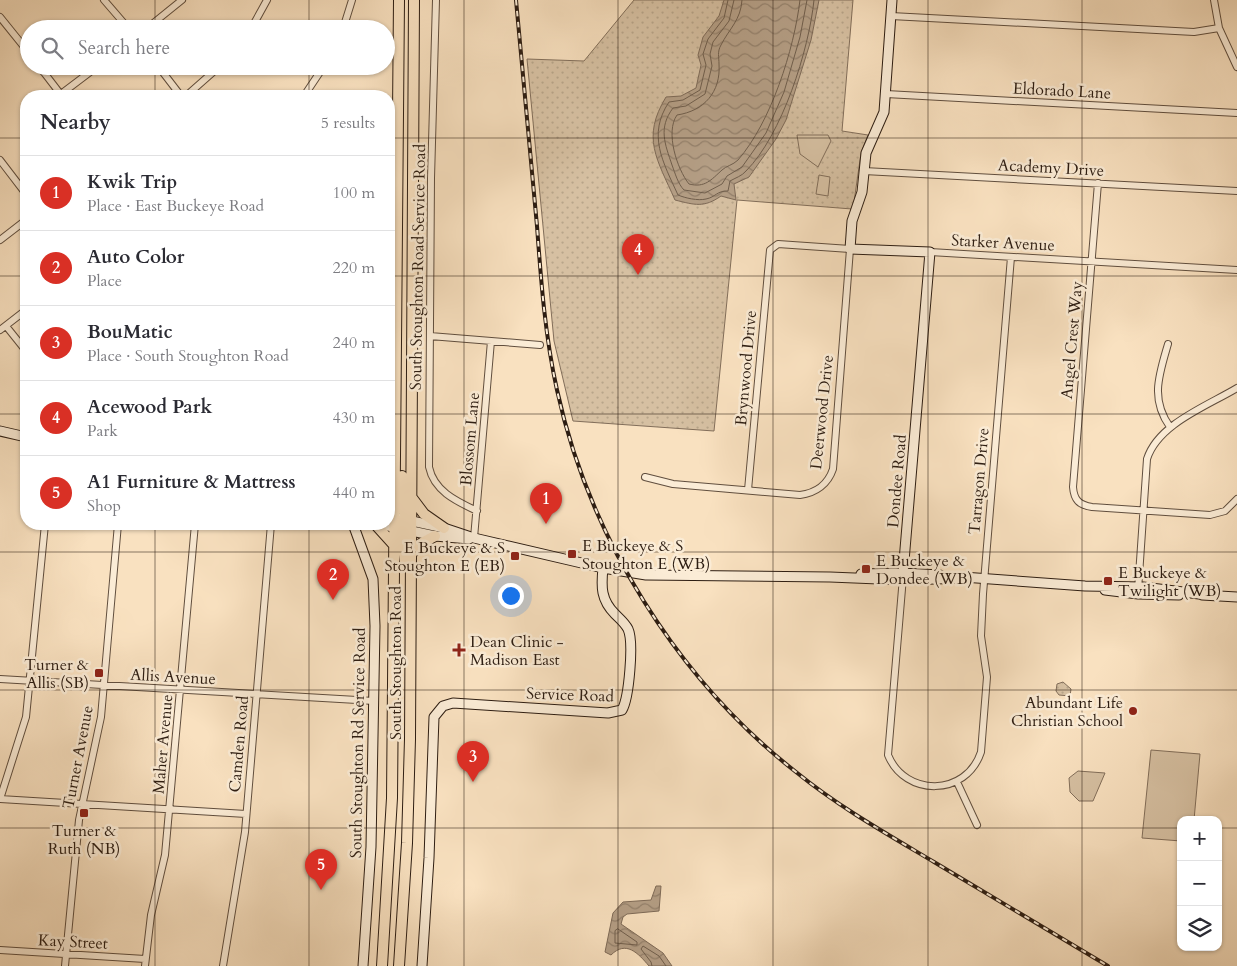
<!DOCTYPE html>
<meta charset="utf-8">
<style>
body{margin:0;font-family:Cardo,serif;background:#f7f7f7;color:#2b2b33}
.controls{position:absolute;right:15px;bottom:15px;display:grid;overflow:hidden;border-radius:10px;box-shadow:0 1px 4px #0004}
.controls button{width:45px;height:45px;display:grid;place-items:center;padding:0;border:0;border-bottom:1px solid #e1e1e2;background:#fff;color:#2b2b33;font:25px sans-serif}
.you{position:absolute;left:510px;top:595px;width:18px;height:18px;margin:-12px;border:4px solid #fff;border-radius:50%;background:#1a73e8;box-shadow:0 0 0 8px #1a73e833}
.badge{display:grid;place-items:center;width:32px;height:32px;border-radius:50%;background:#d93025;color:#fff;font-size:16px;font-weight:700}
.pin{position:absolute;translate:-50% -41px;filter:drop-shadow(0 1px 2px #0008)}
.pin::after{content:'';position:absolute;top:26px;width:18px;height:15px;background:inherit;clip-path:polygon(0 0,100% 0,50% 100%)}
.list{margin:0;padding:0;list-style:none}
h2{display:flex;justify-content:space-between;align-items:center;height:65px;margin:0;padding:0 20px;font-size:21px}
h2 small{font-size:16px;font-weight:400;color:#7c7c81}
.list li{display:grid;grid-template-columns:32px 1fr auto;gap:15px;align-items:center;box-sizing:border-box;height:75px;padding:0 20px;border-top:1px solid #e1e1e2}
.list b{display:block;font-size:19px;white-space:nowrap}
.list p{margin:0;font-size:16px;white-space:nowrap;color:#7c7c81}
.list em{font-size:16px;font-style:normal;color:#7c7c81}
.icon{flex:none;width:28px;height:28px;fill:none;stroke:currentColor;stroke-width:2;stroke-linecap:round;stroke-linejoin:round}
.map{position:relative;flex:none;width:1237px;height:966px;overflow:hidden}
.search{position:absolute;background:#fff;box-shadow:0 1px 4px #0004;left:20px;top:20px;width:375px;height:55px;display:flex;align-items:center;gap:12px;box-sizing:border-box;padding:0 18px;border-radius:28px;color:#7c7c81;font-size:19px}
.panel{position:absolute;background:#fff;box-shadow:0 1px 4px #0004;left:20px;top:90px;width:375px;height:440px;border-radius:20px}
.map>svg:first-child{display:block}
</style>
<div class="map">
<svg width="1237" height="966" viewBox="0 0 1237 966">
<defs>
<pattern id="grass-dots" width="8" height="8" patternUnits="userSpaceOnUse" patternTransform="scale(1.25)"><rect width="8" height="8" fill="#d6c0a2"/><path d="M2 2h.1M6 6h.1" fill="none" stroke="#b8a58a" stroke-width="1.8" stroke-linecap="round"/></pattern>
<pattern id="water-waves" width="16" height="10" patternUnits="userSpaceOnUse" patternTransform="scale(1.25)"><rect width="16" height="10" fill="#b49e85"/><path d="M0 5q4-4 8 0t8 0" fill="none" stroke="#93806b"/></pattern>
</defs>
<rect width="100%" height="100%" fill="#f9e1c0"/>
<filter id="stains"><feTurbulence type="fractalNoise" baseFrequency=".004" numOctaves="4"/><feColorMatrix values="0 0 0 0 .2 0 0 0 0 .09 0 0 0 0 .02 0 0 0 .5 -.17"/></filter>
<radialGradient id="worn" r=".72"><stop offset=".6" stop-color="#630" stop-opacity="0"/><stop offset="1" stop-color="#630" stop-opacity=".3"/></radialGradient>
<path fill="url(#grass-dots)" stroke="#826e5a" d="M634 0H853L842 131 868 135 861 153 854 202 852 209 737 200 714 431 573 421 554 341 527 59 584 61Z
M1063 682 1071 689 1070 696 1059 695 1056 691 1057 684Z"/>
<path fill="#d6c0a2" stroke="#826e5a" d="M797 135H828L831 141 818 167 800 154Z
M819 175 830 177 828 196 816 194Z
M1151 750 1200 754 1194 820H1181V841L1142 838Z
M1078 771 1105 773 1093 801H1079L1070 792 1069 778Z"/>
<path fill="url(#water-waves)" stroke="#7e6a57" d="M724 0H819L811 40 786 120 776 139 749 177 734 184 736 200 721 196C704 208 695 205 675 200 657 159 641 138 666 97L681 96 696 88 701 65 698 55 703 37 719 16Z
M656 886H661L659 911 627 914 623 917 621 924 663 953 672 966H649C638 953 626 940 611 955L605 952 613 913 623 902 651 900Z"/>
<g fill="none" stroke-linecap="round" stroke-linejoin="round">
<path stroke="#705e4c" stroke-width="1" d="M728 0 724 18 708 39 703 54 706 65 700 90 683 100 669 102C647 135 663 162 678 195 685 198 698 201 706 199 716 197 716 191 728 191L730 181C735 178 742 176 746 171 782 135 809 50 814 0
M734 0 729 21 713 42 710 54 712 66 705 94 686 106 673 108C658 128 665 144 672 165 675 173 678 184 684 190L705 193 722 184 727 176 742 167 766 133 784 92 800 37 807 0
M742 0C741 20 729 29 721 45 717 52 719 57 719 64 721 92 704 111 677 115 665 132 677 169 689 184 705 188 711 180 722 170 726 166 733 165 738 160 771 122 794 50 800 0
M618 929 637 942V945L615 943V931Z
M652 966 651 962 641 949 643 946 659 956 666 966"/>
<g stroke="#604e3e" stroke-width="8">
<path id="street" d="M104 0 129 29
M436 0 431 178 429 467C434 491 456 501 477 511
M1214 0 1219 28 1237 67
M891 16 1194 32 1219 28
M0 17 29 53
M146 29 182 0
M251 29 267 0
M343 29 352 0
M39 66 62 96
M158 66 181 96
M61 94 98 66
M886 94 1237 113
M186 96 220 66
M304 96 324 66
M0 160 26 194
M864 171 1237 191
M1098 183 1073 487C1074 500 1079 505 1092 507L1210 515 1225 511 1237 499
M0 240 26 220
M930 252 1237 270
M6 326 26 351
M0 330 26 310
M430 336 540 345
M1168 344C1159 375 1150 399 1170 427
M645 477 673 484 800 495C816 493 828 484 833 469L850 249 778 244 770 250 748 490
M474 538 491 341
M903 577 888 755C905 797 966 797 981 752L987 677 981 636 983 594 1011 257
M1138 590 1147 459C1158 424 1207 406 1237 388
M0 679 374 701
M957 782 977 825
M0 799 26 717 45 524
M0 799 246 814
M0 950 145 959
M65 966 79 820 101 717 118 524
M145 966 151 915 165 855 195 524
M223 966 245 832 271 524"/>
</g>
<g stroke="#2d1d12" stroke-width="11">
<path id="secondary" d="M892 0 884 112 866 153 862 192 852 221 850 249 930 252 903 573
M0 431 26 437
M389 516 444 528 474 538 603 568 646 575 830 577 903 580 969 578
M353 524 373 579 375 626 371 847 363 966
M379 524 435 536 469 539
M861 574 903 573 940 575
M963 577 1085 586 1143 587 1207 595
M1105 590 1138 594 1179 595
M1202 595 1237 597
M422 966 429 858 434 717 443 706 453 703 608 713 622 710C629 698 634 642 628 629 625 623 620 619 615 614 601 600 601 587 603 568"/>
</g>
<g stroke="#2d1d12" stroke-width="12">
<path id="primary" d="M402 476 403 507 408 526
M412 498 424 514 444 528
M397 520 402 532 405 564
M375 524 394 545
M411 554 422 543 435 536
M382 966 392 798 399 0
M399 966 407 843 410 739 414 0"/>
</g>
<use href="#street" stroke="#fbecd6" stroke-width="6"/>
<use href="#secondary" stroke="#fbecd6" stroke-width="9"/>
<use href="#primary" stroke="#f9e1c0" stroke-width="10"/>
<g stroke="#2d1d12" stroke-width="4">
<path id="rail" d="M516 0C523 75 530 150 537 226 541 281 545 336 557 390 589 537 677 679 796 772 839 807 887 834 934 862 992 897 1050 931 1108 966"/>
</g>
<use href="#rail" stroke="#fbecd6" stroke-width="2" stroke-dasharray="5.5" stroke-linecap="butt"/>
</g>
<path fill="none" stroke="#2d1d12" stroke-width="1" stroke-opacity="0.55" d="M155 0V29M309 0V29M464 0V966M618 0V966M773 0V966M928 0V966M1082 0V966M155 66V96M309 66V96M0 138H26M389 138H1237M0 276H26M389 276H1237M0 414H26M389 414H1237M155 524V966M309 524V966M0 552H1237M0 690H1237M0 828H1181M1218 828H1237"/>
<g fill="#8f2418" stroke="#fbecd6" stroke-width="2">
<rect x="567" y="549" width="10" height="10" rx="2.5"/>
<rect x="510" y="551" width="10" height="10" rx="2.5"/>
<rect x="861" y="564" width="10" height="10" rx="2.5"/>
<rect x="1103" y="576" width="10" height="10" rx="2.5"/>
<path d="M456.5 642.5h5v5h5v5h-5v5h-5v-5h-5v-5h5z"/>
<rect x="94" y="668" width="10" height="10" rx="2.5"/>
<circle cx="1133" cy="711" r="5"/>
<rect x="79" y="808" width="10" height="10" rx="2.5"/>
</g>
<g text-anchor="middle" stroke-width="5" stroke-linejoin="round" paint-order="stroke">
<g font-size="16" fill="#2d1d12" stroke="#fbecd6">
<text transform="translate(1062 90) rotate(3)" y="6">Eldorado Lane</text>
<text transform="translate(1051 167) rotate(3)" y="6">Academy Drive</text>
<text transform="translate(1003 242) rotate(3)" y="6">Starker Avenue</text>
<text transform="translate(417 267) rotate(-89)" y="6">South Stoughton Road Service Road</text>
<text transform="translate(1071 340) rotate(-85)" y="6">Angel Crest Way</text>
<text transform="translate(745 368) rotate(-85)" y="6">Brynwood Drive</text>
<text transform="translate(821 412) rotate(-84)" y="6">Deerwood Drive</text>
<text transform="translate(469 439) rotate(-85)" y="6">Blossom Lane</text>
<text transform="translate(896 481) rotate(-85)" y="6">Dondee Road</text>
<text transform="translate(978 481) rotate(-85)" y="6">Tarragon Drive</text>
<text transform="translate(395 663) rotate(-90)" y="6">South Stoughton Road</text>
<text transform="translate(173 676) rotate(3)" y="6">Allis Avenue</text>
<text transform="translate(570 694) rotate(2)" y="6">Service Road</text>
<text transform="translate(357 743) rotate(-89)" y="6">South Stoughton Rd Service Road</text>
<text transform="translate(162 744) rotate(-85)" y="6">Maher Avenue</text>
<text transform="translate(238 744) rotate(-85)" y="6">Camden Road</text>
<text transform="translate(77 757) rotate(-79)" y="6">Turner Avenue</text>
<text transform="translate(73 941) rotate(3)" y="6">Kay Street</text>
</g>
<g font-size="16" fill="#2d1d12" stroke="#fbecd6" text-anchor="start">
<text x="582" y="551">E Buckeye &amp; S<tspan x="582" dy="18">Stoughton E (WB)</tspan></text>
<text x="505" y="553" text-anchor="end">E Buckeye &amp; S<tspan x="505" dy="18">Stoughton E (EB)</tspan></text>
<text x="876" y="566">E Buckeye &amp;<tspan x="876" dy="18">Dondee (WB)</tspan></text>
<text x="1118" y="578">E Buckeye &amp;<tspan x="1118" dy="18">Twilight (WB)</tspan></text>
<text x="470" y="647">Dean Clinic -<tspan x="470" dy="18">Madison East</tspan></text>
<text x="89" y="670" text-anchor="end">Turner &amp;<tspan x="89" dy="18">Allis (SB)</tspan></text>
<text x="1123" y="708" text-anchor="end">Abundant Life<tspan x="1123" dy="18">Christian School</tspan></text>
<text x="84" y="836" text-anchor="middle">Turner &amp;<tspan x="84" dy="18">Ruth (NB)</tspan></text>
</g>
</g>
<rect width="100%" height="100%" filter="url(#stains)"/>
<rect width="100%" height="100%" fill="url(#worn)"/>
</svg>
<div class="controls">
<button>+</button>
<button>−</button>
<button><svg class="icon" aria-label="layers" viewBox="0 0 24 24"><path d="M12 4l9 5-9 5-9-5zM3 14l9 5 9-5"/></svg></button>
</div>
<div class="you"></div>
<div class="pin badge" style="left:546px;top:524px">1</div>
<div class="pin badge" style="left:333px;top:600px">2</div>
<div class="pin badge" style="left:473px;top:782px">3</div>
<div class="pin badge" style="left:638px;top:275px">4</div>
<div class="pin badge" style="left:321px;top:890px">5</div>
<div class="search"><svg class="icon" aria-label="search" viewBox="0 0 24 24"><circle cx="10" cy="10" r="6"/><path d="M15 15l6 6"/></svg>Search here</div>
<section class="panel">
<h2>Nearby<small>5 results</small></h2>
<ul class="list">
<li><span class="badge">1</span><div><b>Kwik Trip</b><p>Place · East Buckeye Road</p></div><em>100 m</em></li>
<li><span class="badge">2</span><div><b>Auto Color</b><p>Place</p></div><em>220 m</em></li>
<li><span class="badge">3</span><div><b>BouMatic</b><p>Place · South Stoughton Road</p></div><em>240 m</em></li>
<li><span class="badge">4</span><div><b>Acewood Park</b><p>Park</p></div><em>430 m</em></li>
<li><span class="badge">5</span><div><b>A1 Furniture &amp; Mattress</b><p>Shop</p></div><em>440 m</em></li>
</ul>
</section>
</div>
